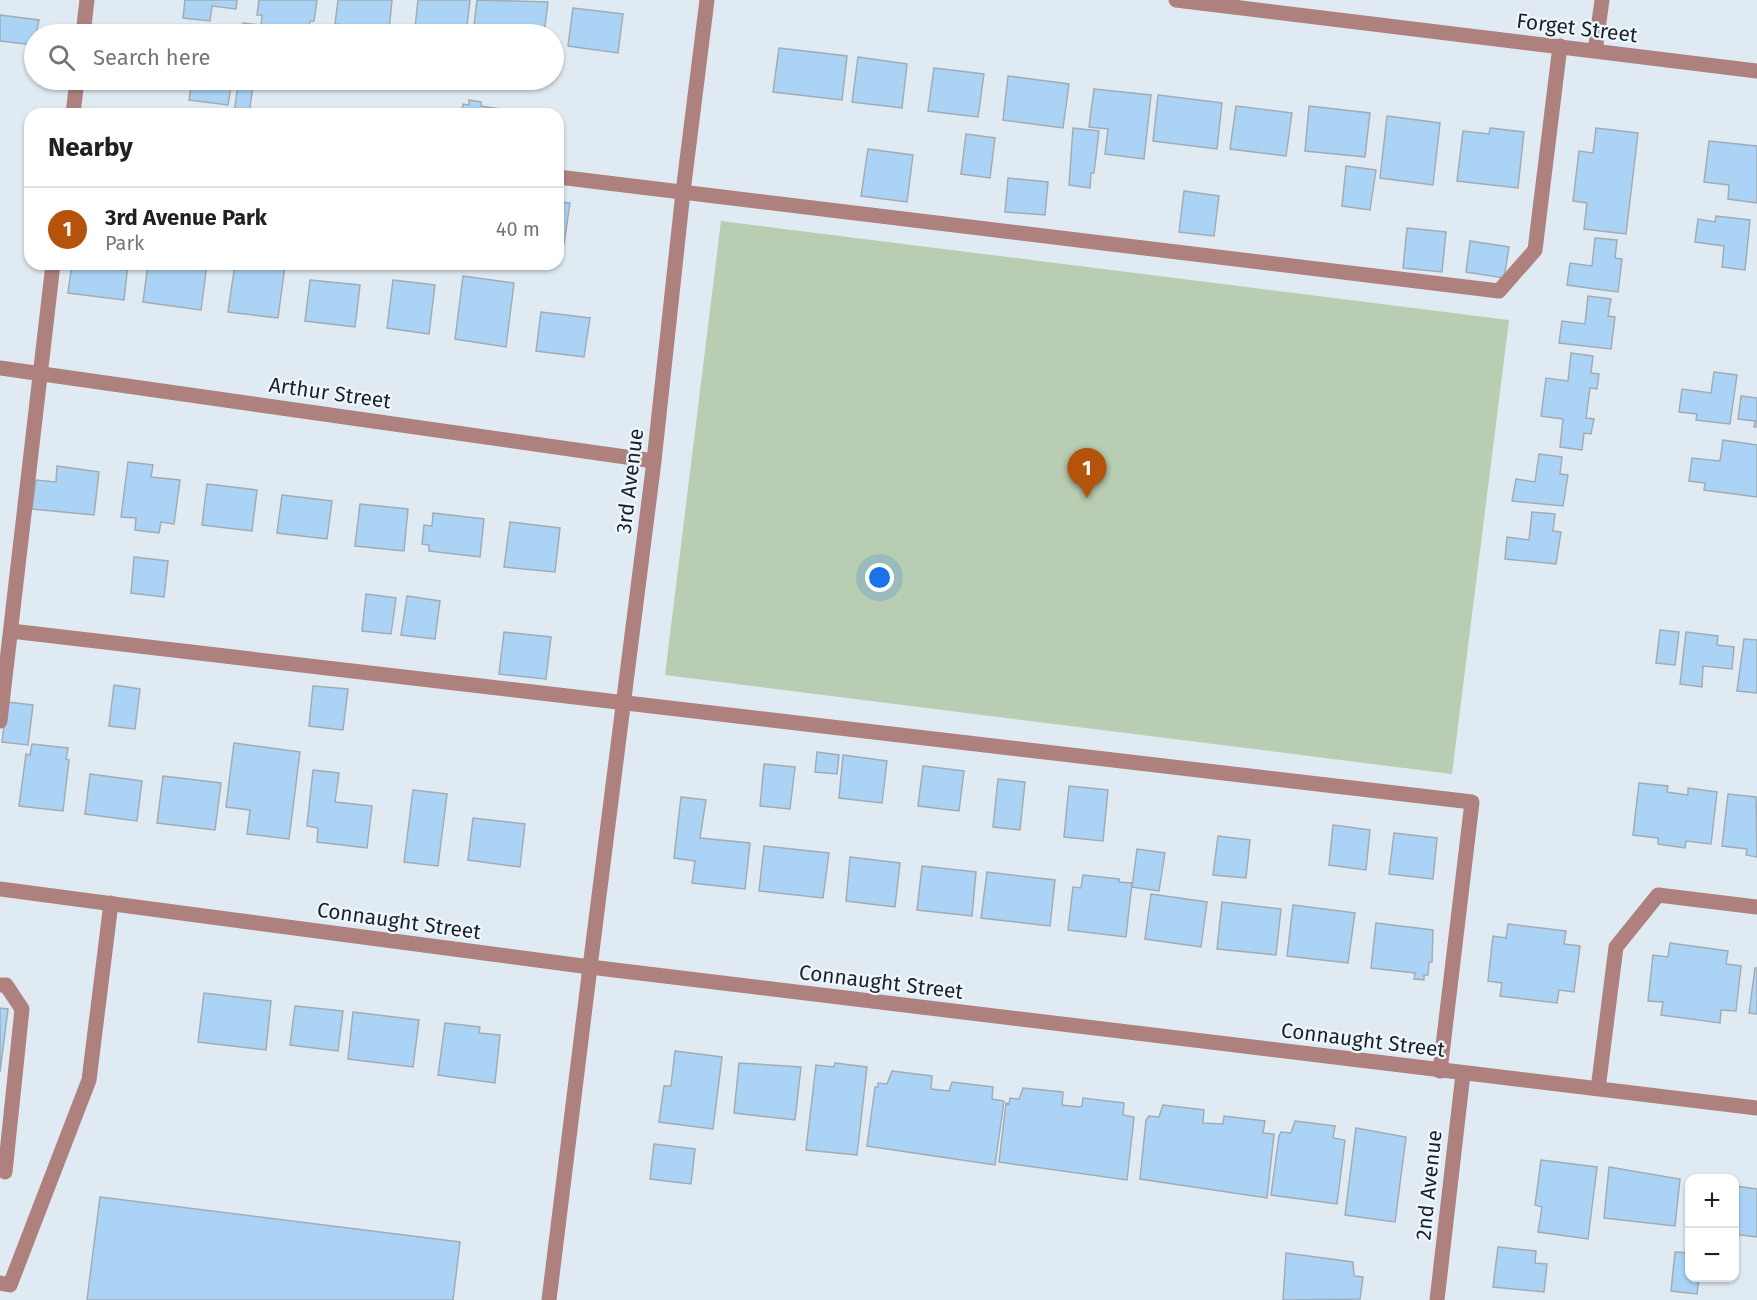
<!DOCTYPE html>
<meta charset="utf-8">
<style>
body{margin:0;font-family:"Fira Sans",sans-serif;background:#f2f2f2;color:#202124}
.controls{position:absolute;right:18px;bottom:18px;display:grid;overflow:hidden;border-radius:12px;box-shadow:0 2px 4px #0004}
.controls button{width:54px;height:54px;display:grid;place-items:center;padding:0;border:0;border-bottom:2px solid #e0e0e0;background:#fff;color:#202124;font:30px sans-serif}
.you{position:absolute;left:880px;top:578px;width:21px;height:21px;margin:-15px;border:4px solid #fff;border-radius:50%;background:#1a73e8;box-shadow:0 0 0 9px #1a73e833}
.badge{display:grid;place-items:center;width:39px;height:39px;border-radius:50%;background:#b45309;color:#fff;font-size:20px;font-weight:700}
.pin{position:absolute;translate:-50% -50px;filter:drop-shadow(0 2px 3px #0008)}
.pin::after{content:'';position:absolute;top:32px;width:21px;height:18px;background:inherit;clip-path:polygon(0 0,100% 0,50% 100%)}
.list{margin:0;padding:0;list-style:none}
h2{display:flex;justify-content:space-between;align-items:center;height:78px;margin:0;padding:0 24px;font-size:26px}
h2 small{font-size:20px;font-weight:400;color:#757577}
.list li{display:grid;grid-template-columns:39px 1fr auto;gap:18px;align-items:center;box-sizing:border-box;height:84px;padding:0 24px;border-top:2px solid #e0e0e0}
.list b{display:block;font-size:22px;white-space:nowrap}
.list p{margin:0;font-size:20px;white-space:nowrap;color:#757577}
.list em{font-size:20px;font-style:normal;color:#757577}
.icon{flex:none;width:33px;height:33px;fill:none;stroke:currentColor;stroke-width:2;stroke-linecap:round;stroke-linejoin:round}
.map{position:relative;flex:none;width:1757px;height:1300px;overflow:hidden}
.search{position:absolute;background:#fff;box-shadow:0 2px 4px #0004;left:24px;top:24px;width:540px;height:66px;display:flex;align-items:center;gap:15px;box-sizing:border-box;padding:0 21px;border-radius:33px;color:#757577;font-size:22px}
.panel{position:absolute;background:#fff;box-shadow:0 2px 4px #0004;left:24px;top:108px;width:540px;height:162px;border-radius:18px}
.map>svg:first-child{display:block}
</style>
<div class="map">
<svg width="1757" height="1300" viewBox="0 0 1757 1300">
<rect width="100%" height="100%" fill="#dfeaf2"/>
<path fill="#b9cdb2" d="M721 221 1509 320 1452 774 665 675Z"/>
<path fill="#aad3f5" stroke="#a2acb4" stroke-width="1.5" d="M185 0H237L236 9 212 6 210 21 183 18Z
M259 0H317L314 21H310L308 34H242L243 23 261 25 262 15H257Z
M338 0H392L389 30 335 24Z
M418 0H470L466 34 415 28Z
M477 0 548 2 544 34H473Z
M573 8 623 14 618 53 568 46Z
M0 15 39 20 34 45 0 41Z
M90 24 115 28 114 34H89Z
M779 48 847 56 842 100 773 92Z
M858 57 907 64 902 108 852 102Z
M934 68 984 74 978 117 928 111Z
M1008 76 1069 84 1063 128 1003 120Z
M192 80H232L228 105 189 100Z
M310 80H343V85Z
M238 84 253 86 249 114H234Z
M1094 89 1151 95 1144 159 1105 154 1108 129 1089 127Z
M1158 95 1222 103 1217 149 1153 141Z
M469 100 481 102V106L500 109V114H461L463 104 469 105Z
M1236 106 1292 113 1286 156 1230 149Z
M1309 106 1370 113 1365 157 1305 151Z
M1387 116 1440 123 1433 185 1380 178Z
M1073 128 1099 131 1094 173H1091L1090 188 1069 185Z
M1490 128 1524 132 1518 188 1457 181 1463 131 1489 134Z
M1596 128 1638 133 1626 234 1584 229 1587 203 1573 201 1579 151 1593 153Z
M966 134 995 138 990 178 961 174Z
M1709 141 1757 146V203L1728 199 1729 185 1704 182Z
M868 149 913 155 907 202 861 196Z
M1346 166 1376 170 1370 210 1342 206Z
M1008 178 1048 182 1045 215 1005 212Z
M1184 191 1219 196 1214 236 1179 232Z
M558 202 570 203 564 244 558 243Z
M1716 216 1750 220 1745 270 1722 267 1724 246 1695 242 1698 219 1715 222Z
M1407 228 1446 232 1442 272 1403 268Z
M1595 238 1617 240 1615 258 1622 259 1618 292 1567 285 1570 263 1592 266Z
M1470 241 1509 247 1504 278 1466 272Z
M72 264H128L124 300 68 293Z
M148 264H207L201 310 143 302Z
M235 264 285 266 278 318 228 312Z
M463 276 514 283 506 347 455 339Z
M310 280 360 285 355 327 305 321Z
M393 280 435 285 429 334 387 328Z
M1588 296 1611 299 1608 316 1615 317 1611 349 1559 343 1562 321 1585 324Z
M541 312 590 318 584 357 536 351Z
M1571 353 1593 356 1591 373 1599 374 1597 389 1590 388 1586 418 1594 419 1591 434 1584 433 1582 450 1560 447 1563 419 1541 416 1546 378 1568 381Z
M1714 372 1737 375 1730 424 1696 420 1697 414 1679 412 1682 389 1711 393Z
M1741 396 1757 398V427H1754L1755 421 1738 419Z
M1723 440 1757 445V497L1704 490 1705 483 1689 481 1692 458 1720 461Z
M1539 454 1562 457 1560 474 1568 475 1563 506 1512 501 1516 479 1535 482Z
M128 462 153 465 151 477 180 480 174 524 161 522 159 533 135 530 136 518 121 517Z
M57 466 99 472 94 515 32 509 36 480 56 482Z
M207 484 257 490 252 531 202 525Z
M282 495 332 501 327 539 277 533Z
M360 504 408 509 404 551 355 546Z
M1532 512 1555 514 1553 531 1561 532 1556 564 1505 559 1507 537 1529 540Z
M433 513 484 519 480 557 429 551V545L422 544 424 525 432 526Z
M510 522 560 528 555 572 504 567Z
M134 557 168 561 164 597 131 593Z
M366 594 396 598 391 634 362 631Z
M407 596 440 601 435 639 401 635Z
M1660 630 1679 632 1675 665 1656 663Z
M504 632 551 637 546 679 499 674Z
M1686 632 1718 636 1717 645 1734 647 1732 669 1703 666 1702 687 1680 684Z
M1744 639 1757 640V693L1737 691Z
M114 685 140 689 135 729 109 726Z
M313 686 348 689 343 730 309 726Z
M7 702 33 705 28 745 2 742Z
M234 743 300 752 289 839 247 834 250 810 226 807Z
M32 744 68 748 66 759 69 760 63 811 19 806 26 754 30 755Z
M817 752 839 755 837 774 815 772Z
M843 755 887 761 882 803 839 798Z
M764 764 795 767 790 809 760 806Z
M923 766 964 771 959 811 918 806Z
M313 770 339 773 335 802 372 806 367 848 317 842 318 828 307 826Z
M90 774 142 781 137 821 85 814Z
M163 776 221 783 215 830 157 823Z
M998 779 1025 782 1020 830 993 827Z
M1639 783 1668 786 1667 792 1688 795V788L1717 792 1711 844 1686 841 1685 848 1658 844V838L1633 835Z
M1069 786 1108 790 1103 841 1064 837Z
M413 790 447 794 438 866 404 862Z
M1728 794 1756 797 1757 857 1746 855 1747 849 1722 846Z
M681 797 706 800 700 838 750 843 745 889 692 883 695 861 674 858Z
M473 818 525 824 520 867 468 860Z
M1333 825 1370 830 1366 870 1329 865Z
M1394 833 1437 838 1433 879 1389 874Z
M1218 836 1250 840 1246 878 1213 875Z
M764 846 829 853 823 898 759 891Z
M1137 849 1165 853 1159 891 1132 887Z
M850 857 900 863 895 907 846 901Z
M922 866 976 872 972 916 917 910Z
M987 872 1055 880 1050 926 981 918Z
M1083 875 1119 879V882L1132 883 1126 937 1068 930 1073 887 1081 888Z
M1151 894 1207 902 1201 947 1145 939Z
M1222 902 1281 909 1276 955 1217 949Z
M1293 905 1355 913 1348 963 1287 956Z
M1376 923 1433 930 1432 962H1429L1428 975H1424V980L1414 979 1415 973 1371 968Z
M1508 924 1566 931 1564 944 1580 946 1574 992 1559 990 1557 1003 1500 996 1502 983 1488 981 1493 936 1506 938Z
M1670 943 1728 951 1726 964 1741 966 1736 1011 1721 1010 1720 1023 1661 1015 1663 1002 1648 1001 1653 955 1668 957Z
M1755 968H1757V1014L1749 1013Z
M204 993 271 1001 266 1050 198 1042Z
M295 1006 343 1011 338 1051 290 1045Z
M0 1008 8 1009 0 1072Z
M353 1012 419 1020 413 1067 348 1059Z
M445 1023 480 1027 479 1033 500 1035 495 1083 438 1075Z
M675 1051 722 1057 713 1129 659 1122 664 1086H671Z
M739 1063 801 1067 795 1120 734 1113Z
M835 1063 867 1067 857 1155 806 1150 816 1065 834 1067Z
M892 1071 932 1076 931 1089 949 1091 952 1082 993 1087 992 1099 1004 1101 995 1165 867 1146 875 1087H878V1083L887 1084Z
M1023 1088 1063 1092 1062 1105 1079 1107 1082 1106 1083 1098 1124 1103 1123 1115 1134 1117 1127 1180 999 1162 1006 1103 1009 1104 1010 1098 1019 1099Z
M1163 1105 1204 1110 1203 1123 1223 1124 1224 1116 1265 1121 1263 1133 1274 1134 1267 1198 1140 1179 1146 1120 1149 1116 1159 1117Z
M1295 1121 1335 1126 1333 1138 1345 1140 1337 1204 1271 1195 1279 1136 1281 1132 1291 1133Z
M1356 1128 1406 1137 1395 1222 1345 1215Z
M654 1144 695 1149 691 1184 650 1179Z
M1541 1160 1597 1167 1588 1239 1538 1232 1542 1207 1535 1205Z
M1609 1167 1680 1179 1675 1226 1604 1218Z
M1734 1183 1736 1186 1757 1189V1237L1734 1234Z
M100 1197 460 1242 453 1300H87Z
M1498 1247 1536 1251 1535 1263 1547 1264 1544 1292 1493 1287Z
M1675 1252 1690 1253V1278H1699L1697 1294 1671 1291Z
M1286 1253 1353 1262 1354 1276 1363 1277 1360 1299 1283 1300Z"/>
<g fill="none" stroke-linecap="round" stroke-linejoin="round">
<path stroke="#ae817f" stroke-width="15" d="M83 34 87 0
M73 114 77 80
M558 177 1499 291 1535 250 1560 46
M11 631 1472 802 1440 1071
M0 721 53 264
M0 985H6L22 1009 5 1172
M0 1283 10 1285 89 1080 111 903
M549 1300 590 967"/>
<path stroke="#ae817f" stroke-width="15" d="M1176 0 1757 71
M1595 51 1602 0
M0 368 654 461
M0 889 590 967 1757 1108
M590 967 654 461 683 192 707 0
M1598 1089 1616 947 1658 895 1757 907
M1437 1300 1463 1074"/>
</g>
<g text-anchor="middle" stroke-width="4.5" stroke-linejoin="round" paint-order="stroke">
<g font-size="21" fill="#1e2124" stroke="#eef7fe">
<text transform="translate(1577 28) rotate(7)" y="7">Forget Street</text>
<text transform="translate(330 393) rotate(8)" y="7">Arthur Street</text>
<text transform="translate(630 481) rotate(-83)" y="7">3rd Avenue</text>
<text transform="translate(399 921) rotate(8)" y="7">Connaught Street</text>
<text transform="translate(881 982) rotate(7)" y="7">Connaught Street</text>
<text transform="translate(1363 1040) rotate(7)" y="7">Connaught Street</text>
<text transform="translate(1429 1185) rotate(-84)" y="7">2nd Avenue</text>
</g>
</g>
</svg>
<div class="controls">
<button>+</button>
<button>−</button>
</div>
<div class="you"></div>
<div class="pin badge" style="left:1087px;top:498px">1</div>
<div class="search"><svg class="icon" aria-label="search" viewBox="0 0 24 24"><circle cx="10" cy="10" r="6"/><path d="M15 15l6 6"/></svg>Search here</div>
<section class="panel">
<h2>Nearby<small></small></h2>
<ul class="list">
<li><span class="badge">1</span><div><b>3rd Avenue Park</b><p>Park</p></div><em>40 m</em></li>
</ul>
</section>
</div>
